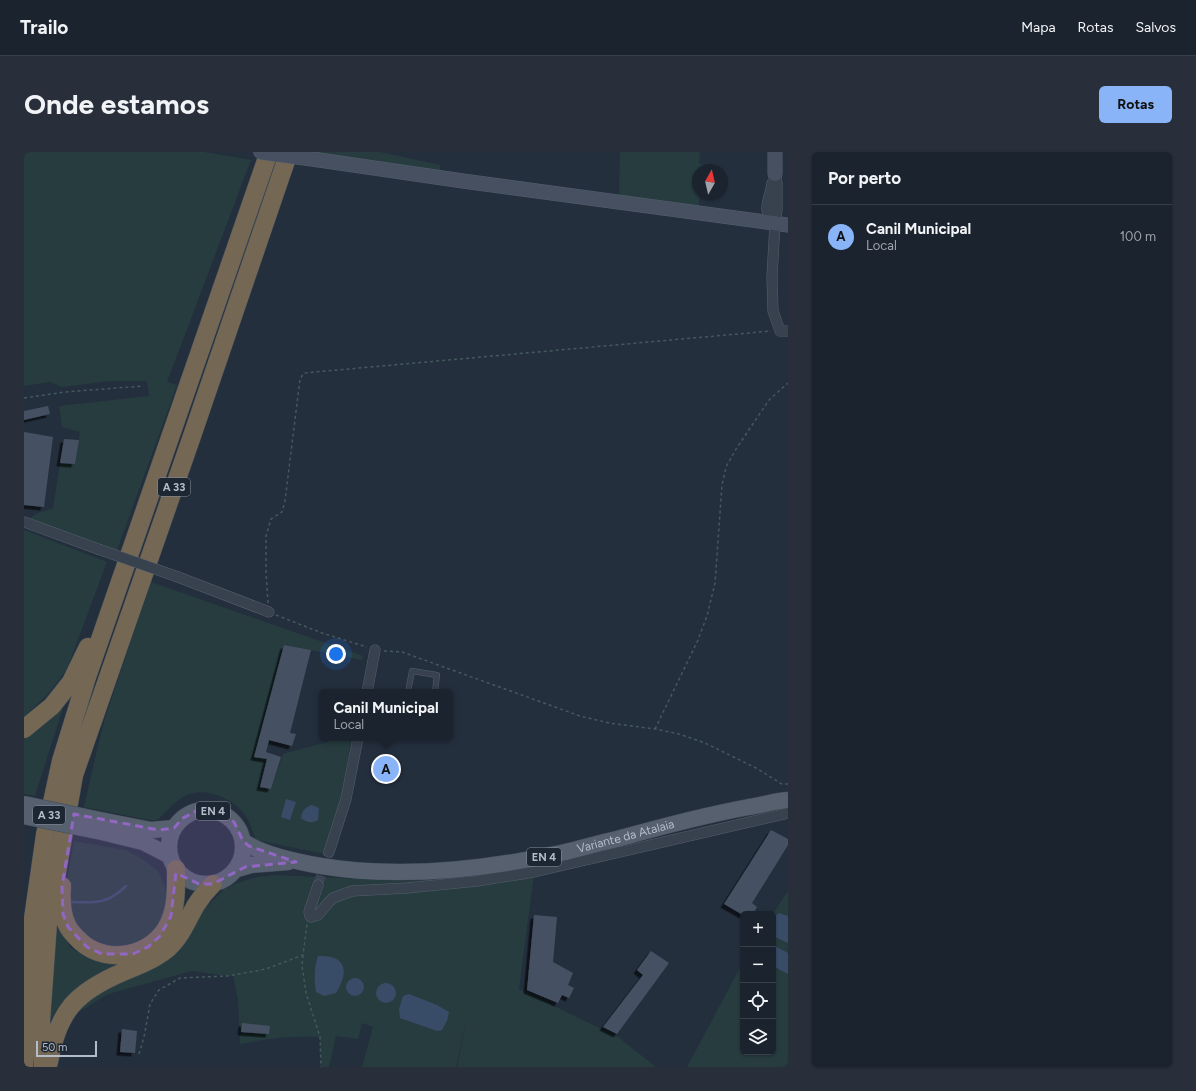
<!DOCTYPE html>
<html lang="pt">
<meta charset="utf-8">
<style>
body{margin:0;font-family:Figtree,sans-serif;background:#282f3a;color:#f1f3f6}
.controls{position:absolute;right:12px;bottom:12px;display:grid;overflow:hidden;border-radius:6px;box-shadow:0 1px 3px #0004}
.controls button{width:36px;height:36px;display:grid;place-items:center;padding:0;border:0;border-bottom:1px solid #39404a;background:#1b232e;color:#f1f3f6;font:20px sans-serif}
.compass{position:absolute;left:668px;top:12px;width:36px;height:36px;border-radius:50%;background:#1b232e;box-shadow:0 1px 3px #0004;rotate:8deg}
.scale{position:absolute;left:12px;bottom:10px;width:61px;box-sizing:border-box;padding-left:4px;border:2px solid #b4bcc9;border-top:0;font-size:11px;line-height:14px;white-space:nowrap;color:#b4bcc9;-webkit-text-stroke:3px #1d2633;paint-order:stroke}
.you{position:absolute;left:312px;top:502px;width:14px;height:14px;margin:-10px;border:3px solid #fff;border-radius:50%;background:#1a73e8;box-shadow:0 0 0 6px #1a73e833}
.badge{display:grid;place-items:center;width:26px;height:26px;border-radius:50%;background:#8ab4f8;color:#111;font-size:13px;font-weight:700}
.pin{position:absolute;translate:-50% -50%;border:2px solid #fff;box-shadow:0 1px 4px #0006}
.popup{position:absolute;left:295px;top:537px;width:134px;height:52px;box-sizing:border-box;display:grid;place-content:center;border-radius:6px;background:#1b232e;filter:drop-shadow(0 1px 3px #0005);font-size:13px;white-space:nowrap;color:#a0a4aa}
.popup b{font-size:15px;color:#f1f3f6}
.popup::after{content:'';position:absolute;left:50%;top:100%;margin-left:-8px;border:8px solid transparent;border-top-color:#1b232e}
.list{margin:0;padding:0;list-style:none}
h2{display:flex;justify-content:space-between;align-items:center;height:52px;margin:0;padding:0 16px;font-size:17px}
h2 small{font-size:13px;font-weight:400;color:#a0a4aa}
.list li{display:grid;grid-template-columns:26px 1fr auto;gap:12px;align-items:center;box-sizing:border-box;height:64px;padding:0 16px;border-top:1px solid #39404a}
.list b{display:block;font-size:15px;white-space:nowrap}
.list p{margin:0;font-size:13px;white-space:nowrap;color:#a0a4aa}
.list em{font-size:13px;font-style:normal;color:#a0a4aa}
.icon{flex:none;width:22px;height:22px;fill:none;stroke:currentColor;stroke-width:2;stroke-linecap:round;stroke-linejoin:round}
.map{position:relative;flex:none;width:764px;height:915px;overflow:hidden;border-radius:6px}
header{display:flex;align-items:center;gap:24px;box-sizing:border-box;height:56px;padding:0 20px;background:#1b232e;border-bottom:1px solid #39404a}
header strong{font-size:19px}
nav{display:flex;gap:22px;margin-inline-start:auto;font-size:14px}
.intro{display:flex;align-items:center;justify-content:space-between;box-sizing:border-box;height:96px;padding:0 24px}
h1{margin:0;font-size:28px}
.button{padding:10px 18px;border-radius:6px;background:#8ab4f8;color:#111;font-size:14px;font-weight:700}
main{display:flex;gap:24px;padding:0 24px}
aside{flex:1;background:#1b232e;border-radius:6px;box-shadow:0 1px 3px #0004}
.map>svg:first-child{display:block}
</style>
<header>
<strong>Trailo</strong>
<nav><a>Mapa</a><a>Rotas</a><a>Salvos</a></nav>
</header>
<div class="intro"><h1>Onde estamos</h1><a class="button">Rotas</a></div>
<main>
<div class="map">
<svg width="764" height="915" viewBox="0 0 764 915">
<defs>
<filter id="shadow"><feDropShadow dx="-3.5" dy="3.5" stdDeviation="0" flood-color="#0009"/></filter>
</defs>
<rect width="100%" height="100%" fill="#242f3e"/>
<path fill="#263c3f" d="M0 0H180L227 8 143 230 153 233 92 401 4 367 16 360 29 357 36 311 51 312 56 280 38 275 35 254 125 244 123 229H85L38 235 26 230 0 234Z
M272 0H356L416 13V20Z
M596 0H676L675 12 681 13 680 18H674V42H676L674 57 595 46Z
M0 378 83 410 43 517 25 541 0 565Z
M127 430 339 504 338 508 260 493 230 604 243 607 236 634 247 637 259 602 318 586H327L319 640 300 702 232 688C228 678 225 666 217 658 205 645 180 635 163 643 151 648 143 660 133 668H125L60 655 75 589 82 563Z
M44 540 11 644 0 642V587L6 583Z
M50 689 102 698 120 708 134 719 141 734 143 748 139 767 120 793 76 797 55 784 40 744Z
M510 722 495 837 594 885 632 915H433L443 865 432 915H338L349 875 338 871 334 887 312 884 305 915H297L296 885C267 884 245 886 216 892L214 848 209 823 204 824 168 819 84 842 55 860 57 849 179 759 200 737 213 731 233 725 251 723 381 729Z
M764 739V915H663L719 810V900H749V762Z
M30 771 47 796 74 810 102 814 58 834 34 856 24 873Z"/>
<path fill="#394c67" d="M262 647 272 650 266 668 257 665Z
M287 653 293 655 295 657 294 668C288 672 282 670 277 666 278 659 281 656 287 653Z
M755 761 764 764V791L749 784C749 776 747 766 755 761Z
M749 793 764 801V822L749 814Z
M294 804C299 804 305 804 310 806 326 812 319 830 312 841L300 844 292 840C290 828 290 816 294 804Z
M322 835a9 9 0 1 1 18 0a9 9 0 1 1-18 0Z
M352 841a10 10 0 1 1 20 0a10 10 0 1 1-20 0Z
M385 842 413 853 425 860 423 869 418 878 413 879 376 866 375 857 379 844Z"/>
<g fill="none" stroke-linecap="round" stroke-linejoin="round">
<path stroke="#394c67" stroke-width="2.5" d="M47 750C71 751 84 752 102 734"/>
</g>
<path fill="#455162" filter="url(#shadow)" d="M24 254 26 262 0 268V259Z
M0 280 29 285 20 355 0 353Z
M40 287 55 288 51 312 36 311Z
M260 493 287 498 266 581 272 582 268 594 245 588 242 600 257 605 247 637 236 635 243 607 230 605Z
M356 610 370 612 368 623 354 621Z
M747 678 764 687V693L728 751 733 755 729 762H719V763L700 752Z
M510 763 533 765 529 810 549 821 544 833 550 836 545 846 538 843 534 851 503 838Z
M627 799 645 811 593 882 579 875 619 823 613 818Z
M218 871 246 874 245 882 217 880Z
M98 877 113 879 111 901 96 900Z"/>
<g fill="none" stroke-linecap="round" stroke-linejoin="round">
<path stroke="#3a4453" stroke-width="10" stroke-dasharray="10 5" stroke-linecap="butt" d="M294 733 305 700"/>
<g stroke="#565f6c" stroke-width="6">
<path id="lane" d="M384 540 388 519 413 523 411 540"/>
</g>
<g stroke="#565f6c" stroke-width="11">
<path id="street" d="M751 22 753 31V58L751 71 748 125 749 159 756 179H764
M748 31C746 48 736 58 751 71
M0 370 74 397
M154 425 245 460
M343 540 351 498
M305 700 322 647 334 586
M294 733 285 760 286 764 287 765 294 763 304 751 309 746 328 739 383 736 453 729 510 720 764 661"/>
</g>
<g stroke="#565f6c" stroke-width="15">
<path id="secondary" d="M295 8 439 29 764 73
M751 22V0"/>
</g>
<g stroke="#414a57" stroke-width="17">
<g id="primary">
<circle cx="182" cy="695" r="37"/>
<path d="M81 669 127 678 150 676"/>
<path d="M78 680 119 690 146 704"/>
<path id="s1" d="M219 689C238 703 274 710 297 714 376 727 459 718 537 701 556 697 574 691 593 687 636 675 681 663 725 655 738 653 751 649 764 648"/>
<path d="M213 717 227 713 264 710"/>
</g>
</g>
<g stroke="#434c59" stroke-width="19">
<path id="highway" d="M0 577 28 554 47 530 64 495
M38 734C37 748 37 761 43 773 46 780 52 785 57 790 84 814 130 804 145 771 153 754 152 735 152 717
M25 910C34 859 52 840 99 820 114 814 129 808 142 798 157 786 163 768 172 753 177 745 183 738 189 732
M0 914 3 837 7 781 21 683 37 609 63 525 245 0
M19 915 17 869 24 771 50 623 168 284 265 0"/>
</g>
<path stroke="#44595c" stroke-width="1.5" stroke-dasharray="3 3" stroke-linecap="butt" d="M0 246 41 240 119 234
M244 451 242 420V384L247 367 258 360 261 349 276 227 280 221 747 179
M252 463 298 481 343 495
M360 499 378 500 556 564 585 571 631 577 655 582 681 591 732 616 758 632H764
M631 577 674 488 683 464 691 431 698 333 702 315 712 297 745 248 764 231
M279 803 278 814 282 841 296 885 297 915
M115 902 120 885 126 852 135 838 156 826 204 824 242 817 279 803 283 772"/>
<use href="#lane" stroke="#38414e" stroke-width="5"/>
<use href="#street" stroke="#38414e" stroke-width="10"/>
<use href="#secondary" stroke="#465061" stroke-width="14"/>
<use href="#primary" stroke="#56606e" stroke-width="16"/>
<use href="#highway" stroke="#746855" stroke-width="18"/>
<g stroke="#565f6c" stroke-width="11" stroke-linecap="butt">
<path id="street-bridge" d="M74 397 154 425"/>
</g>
<g stroke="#565f6c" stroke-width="15" stroke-linecap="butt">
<path id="secondary-bridge" d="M236 0 295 8"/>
</g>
<g stroke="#414a57" stroke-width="17" stroke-linecap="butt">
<path id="primary-bridge" d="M0 652 81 669
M0 664 78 680"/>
</g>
<use href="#street-bridge" stroke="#38414e" stroke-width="10"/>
<use href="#secondary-bridge" stroke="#465061" stroke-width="14"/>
<use href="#primary-bridge" stroke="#56606e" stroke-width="16"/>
</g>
<path fill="#9266c3" fill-opacity="0.2" stroke="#9266c3" stroke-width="3" stroke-dasharray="8 5" stroke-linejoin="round" d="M172 659H193L210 670 219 689 225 694 272 710 221 715 189 732H175L152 721 147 764 136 784 124 795 109 802H78L63 795 44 775 39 762 38 735 50 662 135 678 150 676 159 666Z"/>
<g text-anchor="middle" stroke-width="3.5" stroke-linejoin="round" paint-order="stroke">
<g fill="#1d2633" stroke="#878f9c" stroke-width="1">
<rect x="134" y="326" width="32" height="18" rx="3"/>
<rect x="172" y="650" width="34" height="18" rx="3"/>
<rect x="9" y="654" width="32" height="18" rx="3"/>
<rect x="503" y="696" width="34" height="18" rx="3"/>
</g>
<g font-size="11" font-weight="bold" fill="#b4bcc9">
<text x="150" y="339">A 33</text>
<text x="189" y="663">EN 4</text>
<text x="25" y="667">A 33</text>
<text x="520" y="709">EN 4</text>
</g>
<g font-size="12" fill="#b4bcc9" stroke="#1d2633">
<text dy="4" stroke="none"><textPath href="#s1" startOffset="391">Variante da Atalaia</textPath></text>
</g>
</g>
</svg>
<div class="controls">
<button>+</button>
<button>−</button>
<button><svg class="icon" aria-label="locate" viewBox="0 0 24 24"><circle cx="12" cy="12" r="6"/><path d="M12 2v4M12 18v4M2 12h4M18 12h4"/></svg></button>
<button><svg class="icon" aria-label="layers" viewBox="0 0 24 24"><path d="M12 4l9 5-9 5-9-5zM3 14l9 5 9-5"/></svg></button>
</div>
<svg class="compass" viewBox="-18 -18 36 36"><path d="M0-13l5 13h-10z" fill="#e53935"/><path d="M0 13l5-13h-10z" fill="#a0a4aa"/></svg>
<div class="scale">50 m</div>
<div class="you"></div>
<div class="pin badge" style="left:362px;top:617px">A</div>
<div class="popup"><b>Canil Municipal</b>Local</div>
</div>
<aside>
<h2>Por perto<small></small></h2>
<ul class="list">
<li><span class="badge">A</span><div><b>Canil Municipal</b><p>Local</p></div><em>100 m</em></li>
</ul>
</aside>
</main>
